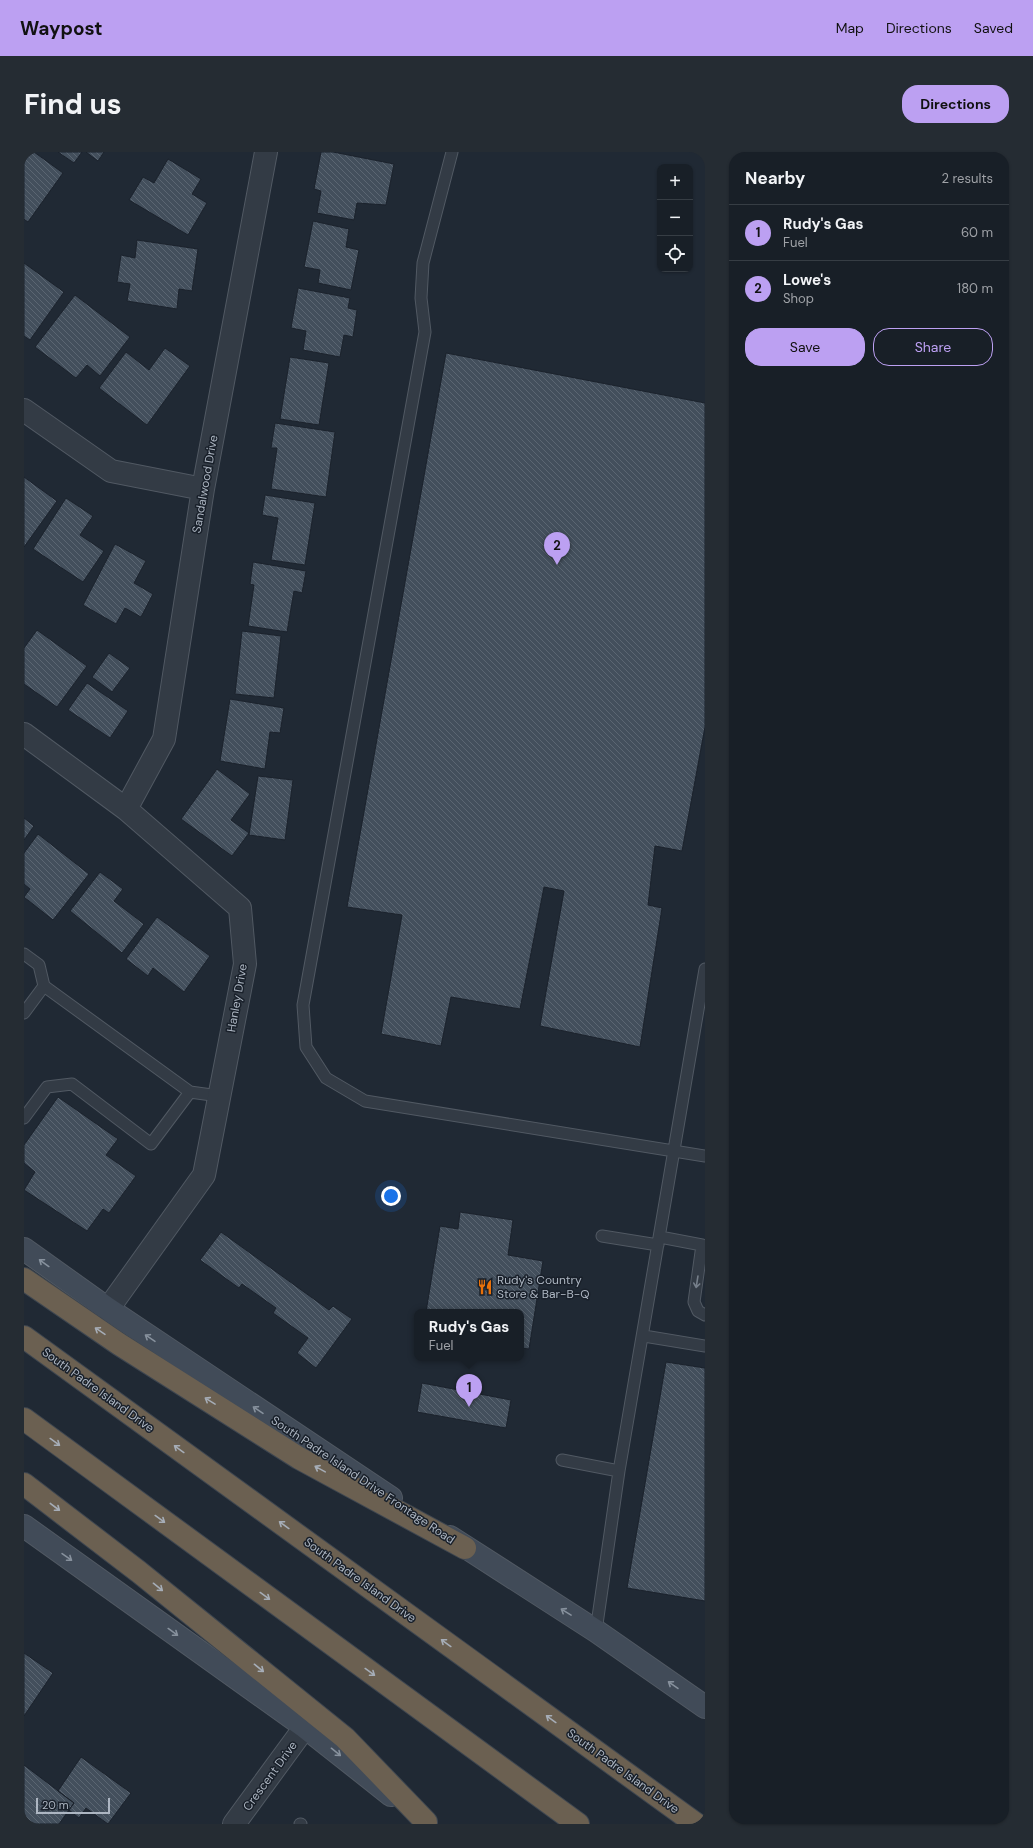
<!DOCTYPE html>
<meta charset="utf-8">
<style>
body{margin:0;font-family:"DM Sans",sans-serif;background:#252c33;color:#f1f3f6}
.controls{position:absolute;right:12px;top:12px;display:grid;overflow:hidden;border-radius:8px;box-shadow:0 1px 3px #0004}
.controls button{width:36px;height:36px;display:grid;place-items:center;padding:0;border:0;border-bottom:1px solid #363d44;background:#181f27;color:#f1f3f6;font:20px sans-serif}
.scale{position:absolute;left:12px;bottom:10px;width:74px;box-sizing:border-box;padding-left:4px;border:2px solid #adb6c2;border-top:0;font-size:11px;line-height:14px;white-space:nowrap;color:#adb6c2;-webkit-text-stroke:3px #19202a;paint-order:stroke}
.you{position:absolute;left:367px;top:1044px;width:14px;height:14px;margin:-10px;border:3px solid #fff;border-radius:50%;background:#1a73e8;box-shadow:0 0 0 6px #1a73e833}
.badge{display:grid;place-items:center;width:26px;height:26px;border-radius:50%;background:#bca0f2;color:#111;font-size:13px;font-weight:700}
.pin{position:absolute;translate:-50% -33px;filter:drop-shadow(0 1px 2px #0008)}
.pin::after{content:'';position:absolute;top:21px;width:14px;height:12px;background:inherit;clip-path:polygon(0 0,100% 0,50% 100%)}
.popup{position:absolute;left:390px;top:1157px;width:110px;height:52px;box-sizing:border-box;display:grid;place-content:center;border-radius:8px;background:#181f27;filter:drop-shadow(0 1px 3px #0005);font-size:13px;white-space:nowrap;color:#9fa2a7}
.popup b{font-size:15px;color:#f1f3f6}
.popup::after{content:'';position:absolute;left:50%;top:100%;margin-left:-8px;border:8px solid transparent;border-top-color:#181f27}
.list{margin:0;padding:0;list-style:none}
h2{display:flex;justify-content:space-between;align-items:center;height:52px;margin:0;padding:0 16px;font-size:17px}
h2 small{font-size:13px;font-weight:400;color:#9fa2a7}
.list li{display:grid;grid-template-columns:26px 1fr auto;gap:12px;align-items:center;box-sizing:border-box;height:56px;padding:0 16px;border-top:1px solid #363d44}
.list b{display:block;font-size:15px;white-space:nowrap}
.list p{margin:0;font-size:13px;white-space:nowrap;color:#9fa2a7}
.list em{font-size:13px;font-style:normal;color:#9fa2a7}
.actions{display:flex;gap:8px;padding:12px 16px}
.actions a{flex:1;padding:9px 0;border:1px solid #bca0f2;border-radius:16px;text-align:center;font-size:14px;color:#bca0f2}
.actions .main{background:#bca0f2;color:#111}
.icon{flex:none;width:22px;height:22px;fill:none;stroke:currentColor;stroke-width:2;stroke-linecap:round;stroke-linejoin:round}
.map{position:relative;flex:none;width:681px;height:1672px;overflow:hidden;border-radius:16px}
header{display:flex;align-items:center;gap:24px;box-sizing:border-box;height:56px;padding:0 20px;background:#bca0f2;color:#111}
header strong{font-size:19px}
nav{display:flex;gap:22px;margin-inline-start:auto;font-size:14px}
.intro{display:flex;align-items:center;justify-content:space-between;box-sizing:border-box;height:96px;padding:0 24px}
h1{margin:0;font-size:28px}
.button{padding:10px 18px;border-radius:16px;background:#bca0f2;color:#111;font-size:14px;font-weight:700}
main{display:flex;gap:24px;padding:0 24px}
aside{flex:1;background:#181f27;border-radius:16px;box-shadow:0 1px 3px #0004}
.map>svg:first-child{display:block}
</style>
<header>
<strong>Waypost</strong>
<nav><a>Map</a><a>Directions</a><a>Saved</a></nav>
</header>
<div class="intro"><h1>Find us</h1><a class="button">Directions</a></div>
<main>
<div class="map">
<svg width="681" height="1672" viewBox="0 0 681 1672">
<defs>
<pattern id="building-back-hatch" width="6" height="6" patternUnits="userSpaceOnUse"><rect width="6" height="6" fill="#434f5c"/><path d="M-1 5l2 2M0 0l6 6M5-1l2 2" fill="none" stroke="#5b6672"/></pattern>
</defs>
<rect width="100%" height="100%" fill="#202934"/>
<path fill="url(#building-back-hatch)" stroke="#1b222c" d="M0 0H10L39 21 4 70 0 67Z
M34 0H58L50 11Z
M62 0H80L74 9Z
M297 0H309L370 12 362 53 333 51 330 68 293 61 297 39 290 37Z
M144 7 177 27 168 42 183 51 164 83 105 48 119 25 130 31Z
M289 69 325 77 322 95 335 98 327 138 294 131 296 118 280 115Z
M113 88 174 97 168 139 155 137 153 157 103 149 106 132 93 130 97 103 111 106Z
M0 111 40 140 6 188 0 184Z
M274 136 326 146 324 156 333 158 329 185 320 183 316 205 279 198 282 179 267 176Z
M51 143 106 185 76 224 63 213 52 226 11 195Z
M141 196 166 214 123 273 75 236 102 200 125 218Z
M422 201 681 251V575L658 699 631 694 624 753 638 756 616 895 516 874 540 739 520 735 496 857 427 845 417 894 357 882 378 763 323 755Z
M266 205 305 211 295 273 256 267Z
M251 271 311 280 302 345 247 337 253 296H247Z
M0 325 33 349 0 395Z
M241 343 291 351 281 413 247 408 254 366 238 363Z
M42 346 69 364 56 383 80 399 59 430 9 397Z
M91 392 122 409 110 431 129 442 117 465 101 456 92 472 59 453Z
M229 410 282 419 278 441 270 439 263 480 224 474 230 433 226 432Z
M13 478 63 514 33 555 0 532V496Z
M218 479 257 484 250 546 211 542Z
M85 501 106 516 88 540 68 525Z
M63 531 104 559 86 586 44 558Z
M206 547 260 556 256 581 246 580 241 617 196 609Z
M193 617 226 642 207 668 225 681 208 704 157 667Z
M234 624 269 628 261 688 225 683Z
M0 666 10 674 0 688Z
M14 682 65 722 29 768 0 745 6 737 0 732V701Z
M76 720 99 737 90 749 120 772 98 801 46 759Z
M133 765 186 804 160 840 129 816 124 824 102 807Z
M34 945 94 987 82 1003 112 1024 85 1061 79 1057 63 1079 0 1038 11 1020 0 1011V993Z
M436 1060 489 1068 484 1103 519 1109 505 1197 497 1196V1160H402L416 1074 434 1077Z
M197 1080 305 1158 309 1154 328 1167 292 1216 273 1201 284 1186 249 1161 252 1156 218 1132 215 1136 176 1108Z
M642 1210 681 1216V1449L603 1436Z
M398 1231 487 1248 482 1276 393 1260Z
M0 1501 29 1521 0 1564Z
M57 1605 107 1641 84 1672 62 1656 55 1666 45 1658 50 1651 34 1639Z
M0 1613 50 1651 35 1672H0Z"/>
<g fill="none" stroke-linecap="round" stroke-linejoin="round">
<g stroke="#515963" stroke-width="13">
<path id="lane" d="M428 0 399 111 397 146 401 180 279 853 282 895 302 926 341 949 681 1004
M0 802 15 813 20 834
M0 861 20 834 166 940 195 944
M0 966 23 935 48 932 127 992 166 940
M578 1084 634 1093
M636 1085 678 1093 670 1150 674 1159 681 1163
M620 1184 681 1194
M538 1308 595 1319
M572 1479 595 1319 681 817
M276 1672H277"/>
</g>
<g stroke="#515963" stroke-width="24">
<path id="street" d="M0 258 87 319 179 337
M0 582 102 657 216 756 221 812 180 1023 84 1157
M102 657 140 587 179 337 242 0
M210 1672 281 1575"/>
</g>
<g stroke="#515963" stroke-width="24">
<path id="secondary" d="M0 1097 84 1157 367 1346
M0 1374 281 1575 367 1643
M426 1385 572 1479 681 1555"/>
</g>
<g stroke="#3e4650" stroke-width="24">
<path id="highway" d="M0 1127 95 1192 275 1306 441 1396
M0 1185 672 1672
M0 1267 554 1672
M0 1332 115 1420 321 1586 402 1670"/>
</g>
<use href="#lane" stroke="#333b45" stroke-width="11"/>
<use href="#street" stroke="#333b45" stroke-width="22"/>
<use href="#secondary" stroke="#414b58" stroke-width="22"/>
<use href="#highway" stroke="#6b6051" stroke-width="22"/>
</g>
<defs><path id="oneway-shaft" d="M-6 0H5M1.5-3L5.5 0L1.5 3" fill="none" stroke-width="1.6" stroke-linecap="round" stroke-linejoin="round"/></defs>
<g stroke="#87919d">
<use href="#oneway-shaft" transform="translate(20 1111) rotate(-144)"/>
<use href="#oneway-shaft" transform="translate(126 1186) rotate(-146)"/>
<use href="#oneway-shaft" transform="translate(234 1258) rotate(-146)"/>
<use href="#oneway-shaft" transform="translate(43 1405) rotate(35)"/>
<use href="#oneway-shaft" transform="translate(542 1460) rotate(-148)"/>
<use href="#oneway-shaft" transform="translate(149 1480) rotate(36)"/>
<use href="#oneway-shaft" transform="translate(649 1533) rotate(-145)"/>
<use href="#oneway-shaft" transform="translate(312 1600) rotate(39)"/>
</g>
<use stroke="#767f8a" href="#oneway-shaft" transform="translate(673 1130) rotate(99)"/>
<g stroke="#a6adb7">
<use href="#oneway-shaft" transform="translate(76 1179) rotate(-146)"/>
<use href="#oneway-shaft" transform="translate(186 1249) rotate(-148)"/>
<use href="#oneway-shaft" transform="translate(31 1290) rotate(36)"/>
<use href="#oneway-shaft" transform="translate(155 1297) rotate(-144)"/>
<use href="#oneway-shaft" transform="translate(296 1317) rotate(-151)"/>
<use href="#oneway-shaft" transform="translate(31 1355) rotate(37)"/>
<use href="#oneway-shaft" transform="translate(136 1367) rotate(36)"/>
<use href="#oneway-shaft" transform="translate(260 1373) rotate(-144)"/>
<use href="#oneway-shaft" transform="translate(134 1435) rotate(39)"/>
<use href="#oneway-shaft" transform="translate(241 1444) rotate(36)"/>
<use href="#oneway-shaft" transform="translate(422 1491) rotate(-144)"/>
<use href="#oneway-shaft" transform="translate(235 1516) rotate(39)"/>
<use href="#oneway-shaft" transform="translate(346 1520) rotate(36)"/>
<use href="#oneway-shaft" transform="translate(527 1567) rotate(-144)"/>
</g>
<defs>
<g id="restaurant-bare" transform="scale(1.2)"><path d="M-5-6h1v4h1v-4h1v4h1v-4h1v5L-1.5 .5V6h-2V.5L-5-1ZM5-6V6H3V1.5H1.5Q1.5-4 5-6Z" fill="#e8710a" stroke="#19202a" stroke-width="2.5" paint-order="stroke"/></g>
</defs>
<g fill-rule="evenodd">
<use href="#restaurant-bare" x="461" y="1135"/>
</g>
<g text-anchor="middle" stroke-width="3" stroke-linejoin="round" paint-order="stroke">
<g font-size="12" fill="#adb6c2" stroke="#19202a">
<text transform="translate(181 332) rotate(-80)" y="4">Sandalwood Drive</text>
<text transform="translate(213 846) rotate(-80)" y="4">Hanley Drive</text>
<text transform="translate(74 1238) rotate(36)" y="4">South Padre Island Drive</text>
<text transform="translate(339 1328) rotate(34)" y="4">South Padre Island Drive Frontage Road</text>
<text transform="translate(336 1428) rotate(36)" y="4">South Padre Island Drive</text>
<text transform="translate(599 1619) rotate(36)" y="4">South Padre Island Drive</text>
<text transform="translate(246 1624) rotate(-54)" y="4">Crescent Drive</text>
</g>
<g font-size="12" fill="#adb6c2" stroke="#19202a" text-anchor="start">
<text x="473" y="1132">Rudy's Country<tspan x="473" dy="14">Store &amp; Bar-B-Q</tspan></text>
</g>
</g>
</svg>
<div class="controls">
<button>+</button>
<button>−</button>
<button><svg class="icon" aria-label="locate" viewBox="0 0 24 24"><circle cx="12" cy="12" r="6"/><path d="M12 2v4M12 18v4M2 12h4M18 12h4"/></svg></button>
</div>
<div class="scale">20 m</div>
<div class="you"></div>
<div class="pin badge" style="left:445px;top:1255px">1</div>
<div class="popup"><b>Rudy's Gas</b>Fuel</div>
<div class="pin badge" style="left:533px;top:413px">2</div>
</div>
<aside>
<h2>Nearby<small>2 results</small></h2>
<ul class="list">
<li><span class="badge">1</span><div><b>Rudy's Gas</b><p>Fuel</p></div><em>60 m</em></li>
<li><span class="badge">2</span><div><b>Lowe's</b><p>Shop</p></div><em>180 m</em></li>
</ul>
<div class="actions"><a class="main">Save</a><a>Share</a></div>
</aside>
</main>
